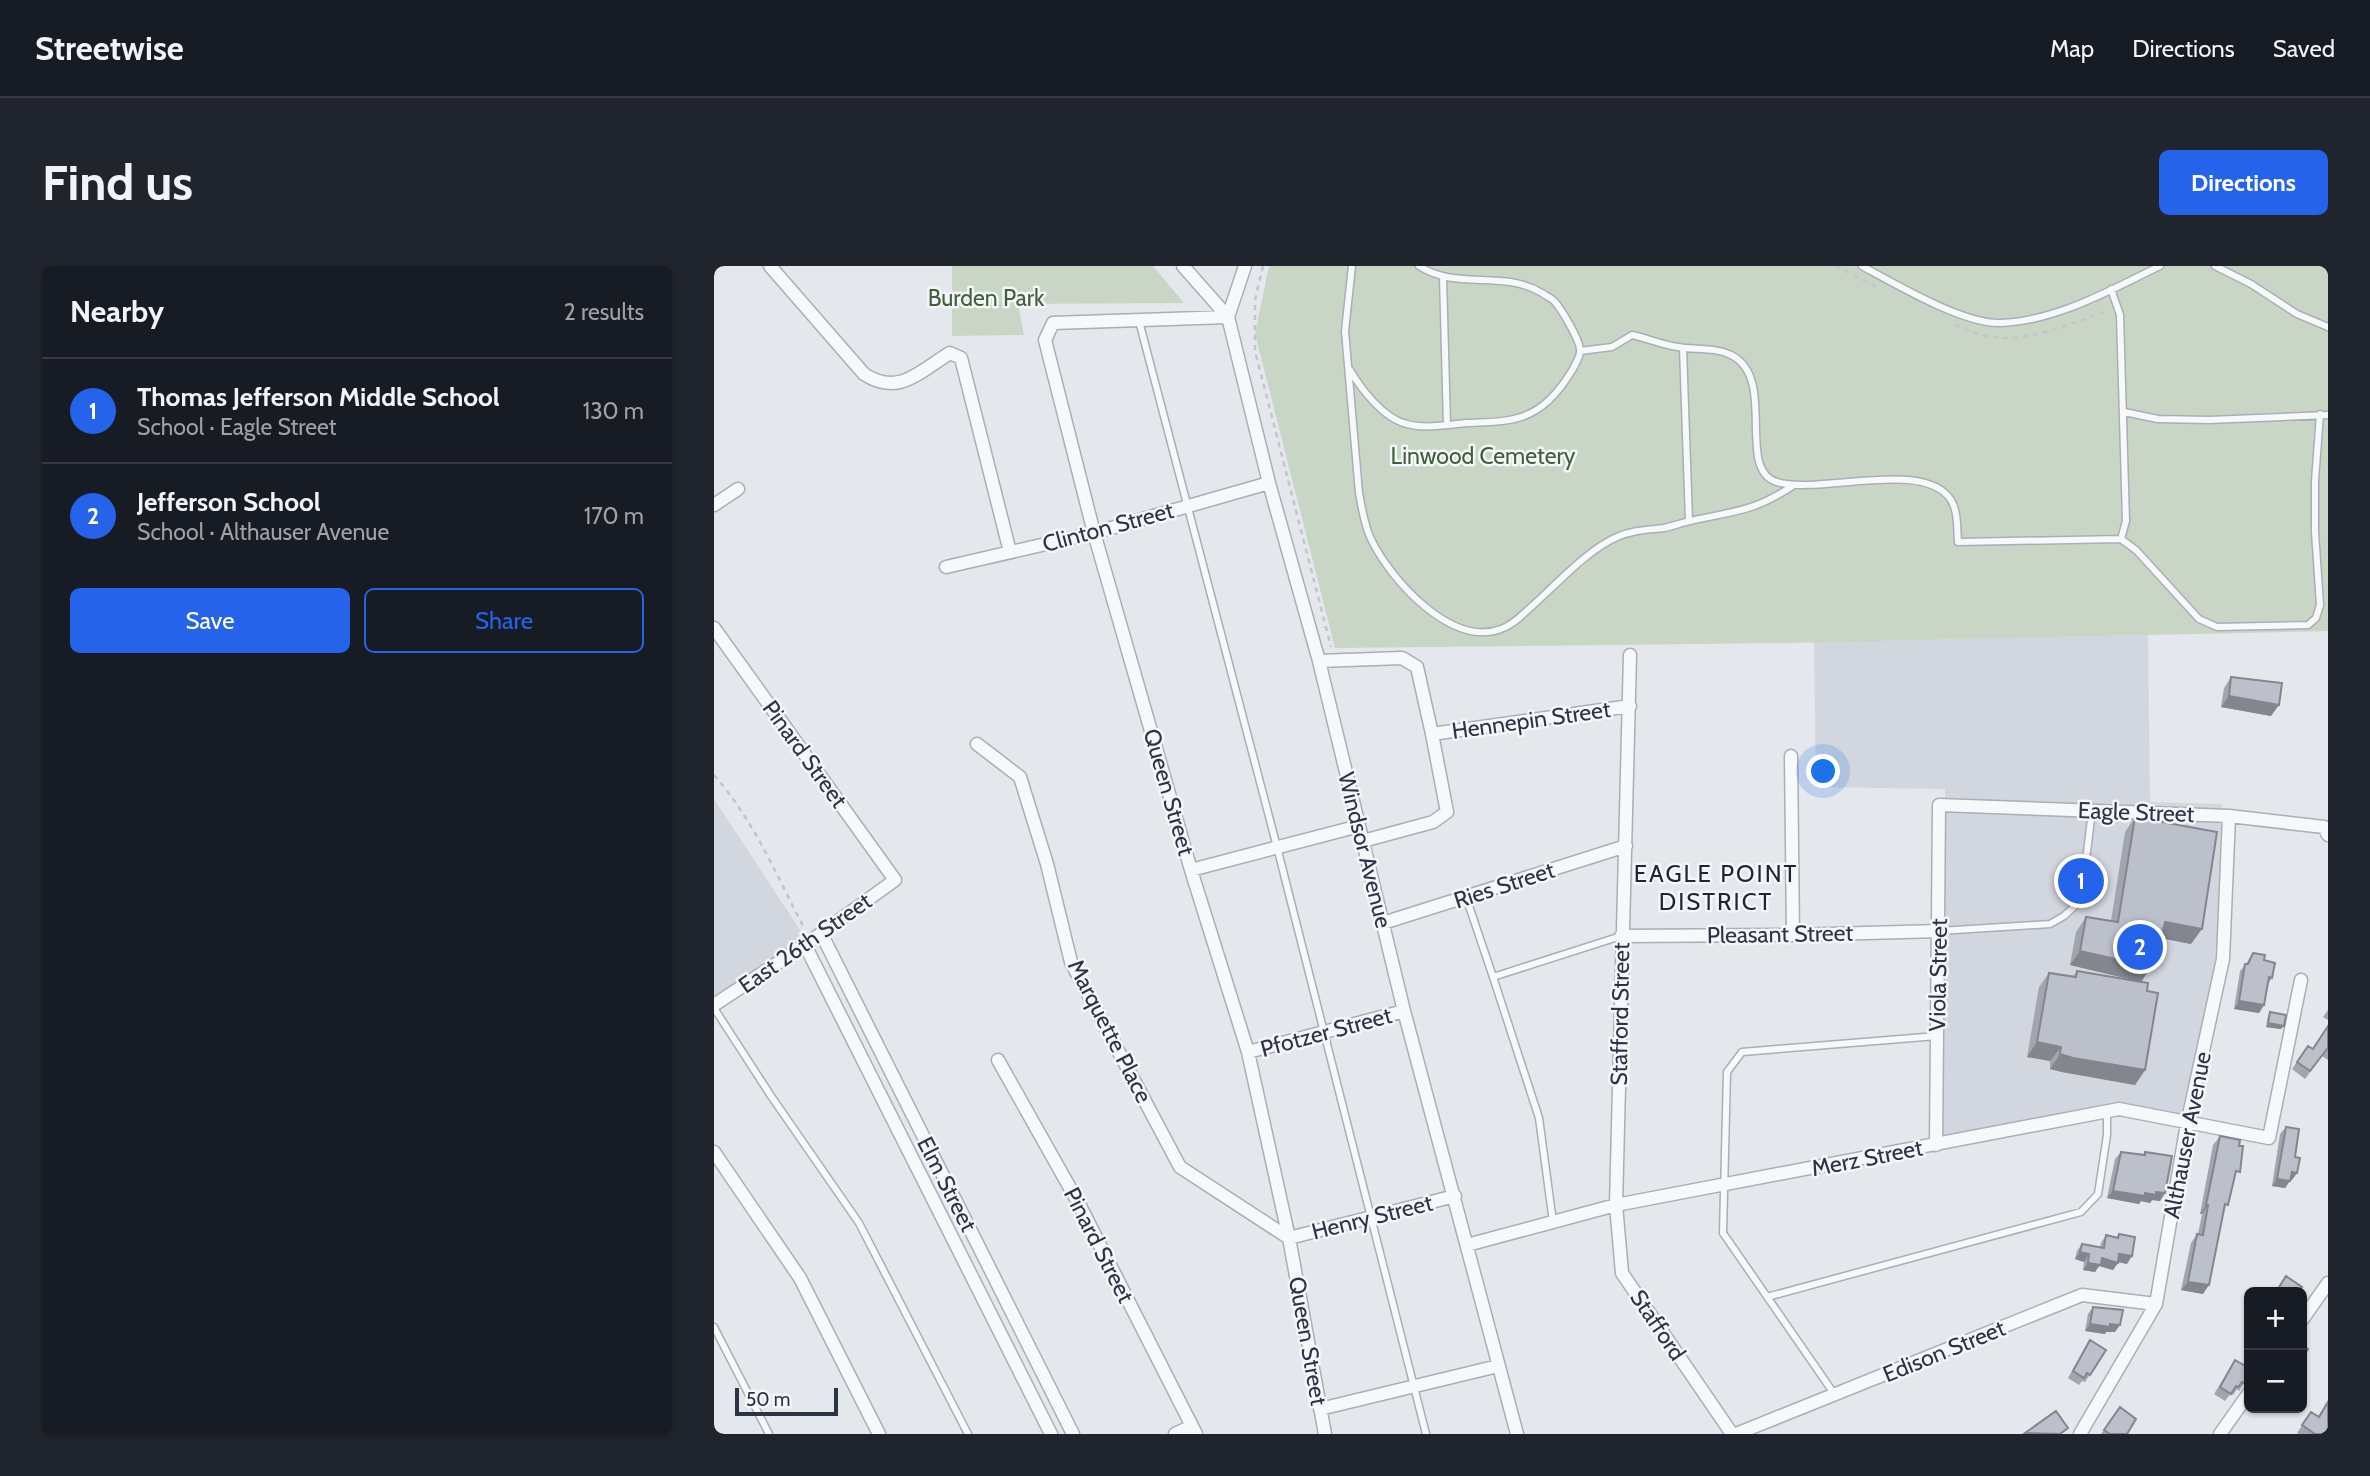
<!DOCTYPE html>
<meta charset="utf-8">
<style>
body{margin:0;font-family:Cabin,sans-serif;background:#20242c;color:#f1f3f6}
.controls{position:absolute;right:21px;bottom:21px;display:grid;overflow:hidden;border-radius:10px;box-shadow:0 2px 5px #0004}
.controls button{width:63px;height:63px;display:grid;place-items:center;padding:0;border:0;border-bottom:2px solid #363941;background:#171b24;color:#f1f3f6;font:35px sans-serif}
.scale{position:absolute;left:21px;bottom:18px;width:103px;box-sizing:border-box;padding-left:7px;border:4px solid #2b3445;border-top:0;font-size:19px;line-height:24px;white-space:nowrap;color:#2b3445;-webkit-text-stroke:5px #f4f6f9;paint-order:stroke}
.you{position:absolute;left:1110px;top:506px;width:24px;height:24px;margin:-18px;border:5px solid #fff;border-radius:50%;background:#1a73e8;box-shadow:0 0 0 10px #1a73e833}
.badge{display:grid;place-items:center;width:46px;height:46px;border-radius:50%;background:#2563eb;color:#fff;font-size:23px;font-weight:700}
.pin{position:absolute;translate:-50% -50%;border:4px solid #fff;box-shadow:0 2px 7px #0006}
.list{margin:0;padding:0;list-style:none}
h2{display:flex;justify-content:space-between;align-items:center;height:91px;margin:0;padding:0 28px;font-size:30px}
h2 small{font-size:23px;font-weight:400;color:#9ea1a6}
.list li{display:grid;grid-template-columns:46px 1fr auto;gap:21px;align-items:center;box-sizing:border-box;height:105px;padding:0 28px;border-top:2px solid #363941}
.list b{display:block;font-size:26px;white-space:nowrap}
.list p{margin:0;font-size:23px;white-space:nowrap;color:#9ea1a6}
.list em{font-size:23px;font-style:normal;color:#9ea1a6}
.actions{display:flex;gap:14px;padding:21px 28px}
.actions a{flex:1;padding:16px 0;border:2px solid #2563eb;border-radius:10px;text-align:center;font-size:24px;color:#2563eb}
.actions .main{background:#2563eb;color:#fff}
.map{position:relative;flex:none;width:1614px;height:1168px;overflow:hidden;border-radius:10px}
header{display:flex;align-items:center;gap:42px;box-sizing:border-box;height:98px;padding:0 35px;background:#171b24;border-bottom:2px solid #363941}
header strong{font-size:33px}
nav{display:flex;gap:38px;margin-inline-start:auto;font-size:24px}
.intro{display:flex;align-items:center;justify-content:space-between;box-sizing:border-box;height:168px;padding:0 42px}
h1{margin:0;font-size:49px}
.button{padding:18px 32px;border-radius:10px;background:#2563eb;color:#fff;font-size:24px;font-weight:700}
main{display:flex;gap:42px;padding:0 42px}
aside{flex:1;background:#171b24;border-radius:10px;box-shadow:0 2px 5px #0004}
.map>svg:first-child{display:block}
</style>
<header>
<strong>Streetwise</strong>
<nav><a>Map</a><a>Directions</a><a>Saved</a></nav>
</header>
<div class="intro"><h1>Find us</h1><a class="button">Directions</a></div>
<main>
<aside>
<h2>Nearby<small>2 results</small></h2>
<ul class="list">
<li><span class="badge">1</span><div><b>Thomas Jefferson Middle School</b><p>School · Eagle Street</p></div><em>130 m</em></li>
<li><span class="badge">2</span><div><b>Jefferson School</b><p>School · Althauser Avenue</p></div><em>170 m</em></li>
</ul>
<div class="actions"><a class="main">Save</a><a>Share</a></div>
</aside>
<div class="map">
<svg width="1614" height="1168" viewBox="0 0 1614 1168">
<rect width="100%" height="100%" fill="#e4e7ec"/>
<path fill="#d2d6de" d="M1434 369 1436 536 1508 538 1502 693 1467 850 1402 836 1229 871 1231 523 1102 521 1100 376Z
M0 533 92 673 0 734Z"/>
<path fill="#c9d6c5" d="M238 0H439L470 37 304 38 310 69 238 70Z
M555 0H1614V365L1074 377 621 382 541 68Z"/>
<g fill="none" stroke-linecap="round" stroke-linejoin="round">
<g stroke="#a9aeb7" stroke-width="9">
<path id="service" d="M638 0 631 65 645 227C648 242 650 259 657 273 676 313 737 382 787 363 799 359 808 349 817 341 842 319 873 284 903 271 918 264 934 264 950 262 959 260 967 257 976 255 1020 245 1040 246 1080 219
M1148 0C1181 18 1249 58 1286 57 1343 55 1396 24 1446 0
M1501 0 1537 18 1583 48 1614 61
M729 11 733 159
M1397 23 1406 49 1412 255 1407 273
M425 55 563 581 712 1168
M969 82 975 255
M866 85 898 81 918 69C933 72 948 79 964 81 981 84 1001 81 1017 89 1064 112 1021 204 1063 216 1107 229 1210 192 1237 234 1244 245 1243 263 1244 276L1407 273 1422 284 1485 353 1503 361 1594 359 1602 352 1606 339 1601 266V215L1606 148
M636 104C647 123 670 153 693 158 711 163 733 159 752 157 767 156 784 157 800 153 828 147 845 126 859 103 862 96 867 91 866 83 865 73 848 44 841 36 838 32 832 30 828 27 788 3 744 25 705 0
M1410 146 1444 153 1495 154 1614 149
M752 631 779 711
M1225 665 1336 658 1350 650 1362 639 1373 586 1378 545
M0 742 57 830 145 957 254 1168
M839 956 825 852 779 711 907 670
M1053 1031 1367 946 1384 928 1393 869V846
M0 1061 55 1168
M1121 1129 1009 967 1013 806 1028 786 1223 770"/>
</g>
<g stroke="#a9aeb7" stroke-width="15">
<path id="minor" d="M56 0 150 108C185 131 206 105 236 87L247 92 296 286
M469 0 514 51
M531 0 514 51 555 217 605 395 690 745 803 1168
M514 51 339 57 331 74 380 267 477 604 534 786 575 972 611 1168
M0 239 24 223
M232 301 380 267 555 217
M0 362 181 614 91 679 0 739
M916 389 902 939 908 1007 1018 1168
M605 395 688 392 703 401 718 468 916 440
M263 478 306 511 333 598 357 696 466 901 575 972 741 930
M1077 490 1079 669
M649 575 719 556 733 546 718 468
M477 604 645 560
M669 657 912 580
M107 667 359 1168
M907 670 1079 669 1225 665
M91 679 337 1168
M534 786 690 745
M284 794 365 938 482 1168
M1222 879 1225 539 1515 550 1610 561 1614 569
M0 886 86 1012 165 1168
M753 979 902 939 1405 843 1555 872 1587 714
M1588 1054 1614 1017
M606 1143 784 1100
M461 1168 478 1160
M1022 1168 1368 1029 1442 1038
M1366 1168 1442 1038 1473 858 1509 693 1515 550
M1506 1168 1535 1127"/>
</g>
<path stroke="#c2c5cb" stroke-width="2.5" stroke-dasharray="5 5" stroke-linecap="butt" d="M549 0 541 34V85L617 381
M1122 0 1163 21
M1241 59C1251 63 1262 68 1272 70 1312 78 1356 58 1393 45
M0 509C39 553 63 610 90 662"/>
<use href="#service" stroke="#f7f8fa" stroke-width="6"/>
<use href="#minor" stroke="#f7f8fa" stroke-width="12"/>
</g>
<path fill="#a1a5ae" d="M1517 411 1557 450 1507 441 1510 422Z
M1421 551 1477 678 1448 672 1440 685 1437 701 1427 715 1433 725 1431 804 1421 819 1348 806 1336 803V795L1313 791 1325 721 1335 707 1359 711 1363 705 1420 714 1356 699 1362 666 1372 651 1397 655 1411 566Z
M1539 687 1550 694 1558 712 1554 718 1550 739 1545 747 1520 743 1526 705 1532 698Z
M1614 744V754L1609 751Z
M1556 746 1567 763 1552 761 1554 750Z
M1614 759V794L1608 790 1591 813 1578 803 1594 780 1598 783Z
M1572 861 1581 891 1578 914H1576L1571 922 1558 920 1566 868Z
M1506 870 1520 913 1510 945 1489 1028 1467 1024 1477 977 1483 968H1484L1488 948H1486L1499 879Z
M1407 886 1429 889 1431 886 1451 927 1446 935 1438 934 1436 937 1427 935 1425 938 1393 932 1401 893Z
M1405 968 1413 998 1404 996 1399 1004 1385 1000 1381 1006 1369 1004 1370 996 1361 993 1363 985 1368 978 1386 981 1387 977 1392 969 1402 972Z
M1379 1041 1401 1066H1392L1391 1068 1371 1065 1374 1048Z
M1376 1074 1392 1084 1371 1116 1368 1115 1365 1119 1354 1112Z
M1521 1094 1535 1110 1525 1125 1523 1123 1519 1129 1517 1127 1511 1135 1500 1128Z
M1614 1134V1168H1585L1583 1167 1597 1146 1604 1151Z
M1401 1149 1413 1168H1387Z"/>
<path fill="#83868d" d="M1515 430 1565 439 1557 450 1507 441Z
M1451 656 1488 663 1477 678 1441 671Z
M1442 673 1447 674 1437 689Z
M1366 685 1437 701 1427 716 1356 699Z
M1525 735 1550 739 1545 747 1520 743Z
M1554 757 1570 760 1567 763 1552 761Z
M1323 776 1347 781 1336 795 1313 791Z
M1346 788 1431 804 1421 819 1348 806 1336 803Z
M1578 906 1583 907 1578 914 1573 913Z
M1563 913 1576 915 1571 922 1558 920Z
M1399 925 1431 927 1442 926 1451 927 1446 935 1438 934 1436 937 1427 935 1425 938 1393 932Z
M1492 939H1494L1488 948H1486Z
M1366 986 1375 988 1370 996 1361 993Z
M1405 988 1418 990 1413 998 1400 995Z
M1388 992 1404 997 1399 1004 1385 1000 1381 1006 1369 1004 1374 997Z
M1474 1016 1495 1019 1489 1028 1467 1024Z
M1376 1058H1396L1406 1059 1401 1066H1392L1391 1068 1371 1065Z"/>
<path fill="#bbc0ca" stroke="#83868d" stroke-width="2" d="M1517 411 1568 417 1565 439 1515 430Z
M1421 551 1503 566 1488 663 1451 656 1447 674 1442 673 1437 701 1366 685 1372 651 1404 656Z
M1539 687 1551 689 1550 694 1561 697 1558 712 1555 711 1550 739 1525 735 1531 698H1534Z
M1363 705 1434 717 1433 725 1444 727 1431 804 1359 792 1346 788 1347 781 1323 776 1335 707 1362 711Z
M1556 746 1572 749 1570 760 1554 757Z
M1614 760V783H1613L1596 805 1583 796 1594 780 1599 783Z
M1572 861 1585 863 1581 891 1586 892 1583 907 1578 906 1576 915 1563 913Z
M1506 870 1526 874 1525 880H1529L1526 906 1522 905 1514 939 1511 938 1495 1019 1474 1016 1483 968 1489 969 1494 939H1492Z
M1407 886 1431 889V886L1458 890 1451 927 1442 926V929L1431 927V930L1399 925Z
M1405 968 1421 971 1418 990 1405 988 1404 997 1388 992 1387 999 1374 997 1375 988 1366 986 1368 978 1390 982 1392 969 1404 972Z
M1572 1010 1588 1021 1584 1026H1562Z
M1379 1041 1409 1044 1406 1059 1396 1058V1061L1376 1058Z
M1376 1074 1392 1084 1376 1109 1373 1107 1370 1112 1359 1105Z
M1588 1080 1594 1083 1588 1091Z
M1521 1094 1535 1102V1110L1530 1117 1528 1116 1524 1121 1522 1120 1517 1128 1506 1121Z
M1614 1136V1168H1601L1588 1159 1597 1146 1605 1151Z
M1406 1141 1422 1153 1413 1168H1396L1390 1164Z
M1342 1145 1354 1162 1346 1168 1311 1167Z"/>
<g text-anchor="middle" stroke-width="5" stroke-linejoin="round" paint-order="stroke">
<g font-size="23" fill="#3f6138" stroke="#f4f6f9">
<text x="272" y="40">Burden Park</text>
<text x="769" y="198">Linwood Cemetery</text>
</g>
<g font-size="23" fill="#2b3445" stroke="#f4f6f9">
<text transform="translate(394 261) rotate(-15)" y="8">Clinton Street</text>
<text transform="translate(817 454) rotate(-8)" y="8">Hennepin Street</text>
<text transform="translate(91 488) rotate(54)" y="8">Pinard Street</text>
<text transform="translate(455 526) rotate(74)" y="8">Queen Street</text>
<text transform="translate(1422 546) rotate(2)" y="8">Eagle Street</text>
<text transform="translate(651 584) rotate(76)" y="8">Windsor Avenue</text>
<text transform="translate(790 619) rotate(-18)" y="8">Ries Street</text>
<text transform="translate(1066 668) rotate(-1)" y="8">Pleasant Street</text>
<text transform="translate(91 677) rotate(-35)" y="8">East 26th Street</text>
<text transform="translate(1224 709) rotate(-89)" y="8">Viola Street</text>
<text transform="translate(906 748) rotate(-89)" y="8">Stafford Street</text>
<text transform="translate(396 765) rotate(63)" y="8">Marquette Place</text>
<text transform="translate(612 766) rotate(-15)" y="8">Pfotzer Street</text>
<text transform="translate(1473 869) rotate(-79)" y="8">Althauser Avenue</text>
<text transform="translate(1153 892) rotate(-11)" y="8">Merz Street</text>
<text transform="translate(233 918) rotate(63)" y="8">Elm Street</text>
<text transform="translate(658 951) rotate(-14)" y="8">Henry Street</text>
<text transform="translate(385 979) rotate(63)" y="8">Pinard Street</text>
<text transform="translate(944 1059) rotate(56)" y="8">Stafford</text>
<text transform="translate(594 1075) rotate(80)" y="8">Queen Street</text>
<text transform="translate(1230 1085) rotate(-22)" y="8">Edison Street</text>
</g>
<g font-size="24" letter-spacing="2" fill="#1d2536" stroke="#f4f6f9">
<text x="1002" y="616">EAGLE POINT<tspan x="1002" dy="28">DISTRICT</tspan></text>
</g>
</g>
</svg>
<div class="controls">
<button>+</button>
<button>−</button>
</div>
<div class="scale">50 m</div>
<div class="you"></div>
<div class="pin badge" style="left:1367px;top:615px">1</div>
<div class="pin badge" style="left:1426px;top:681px">2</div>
</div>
</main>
